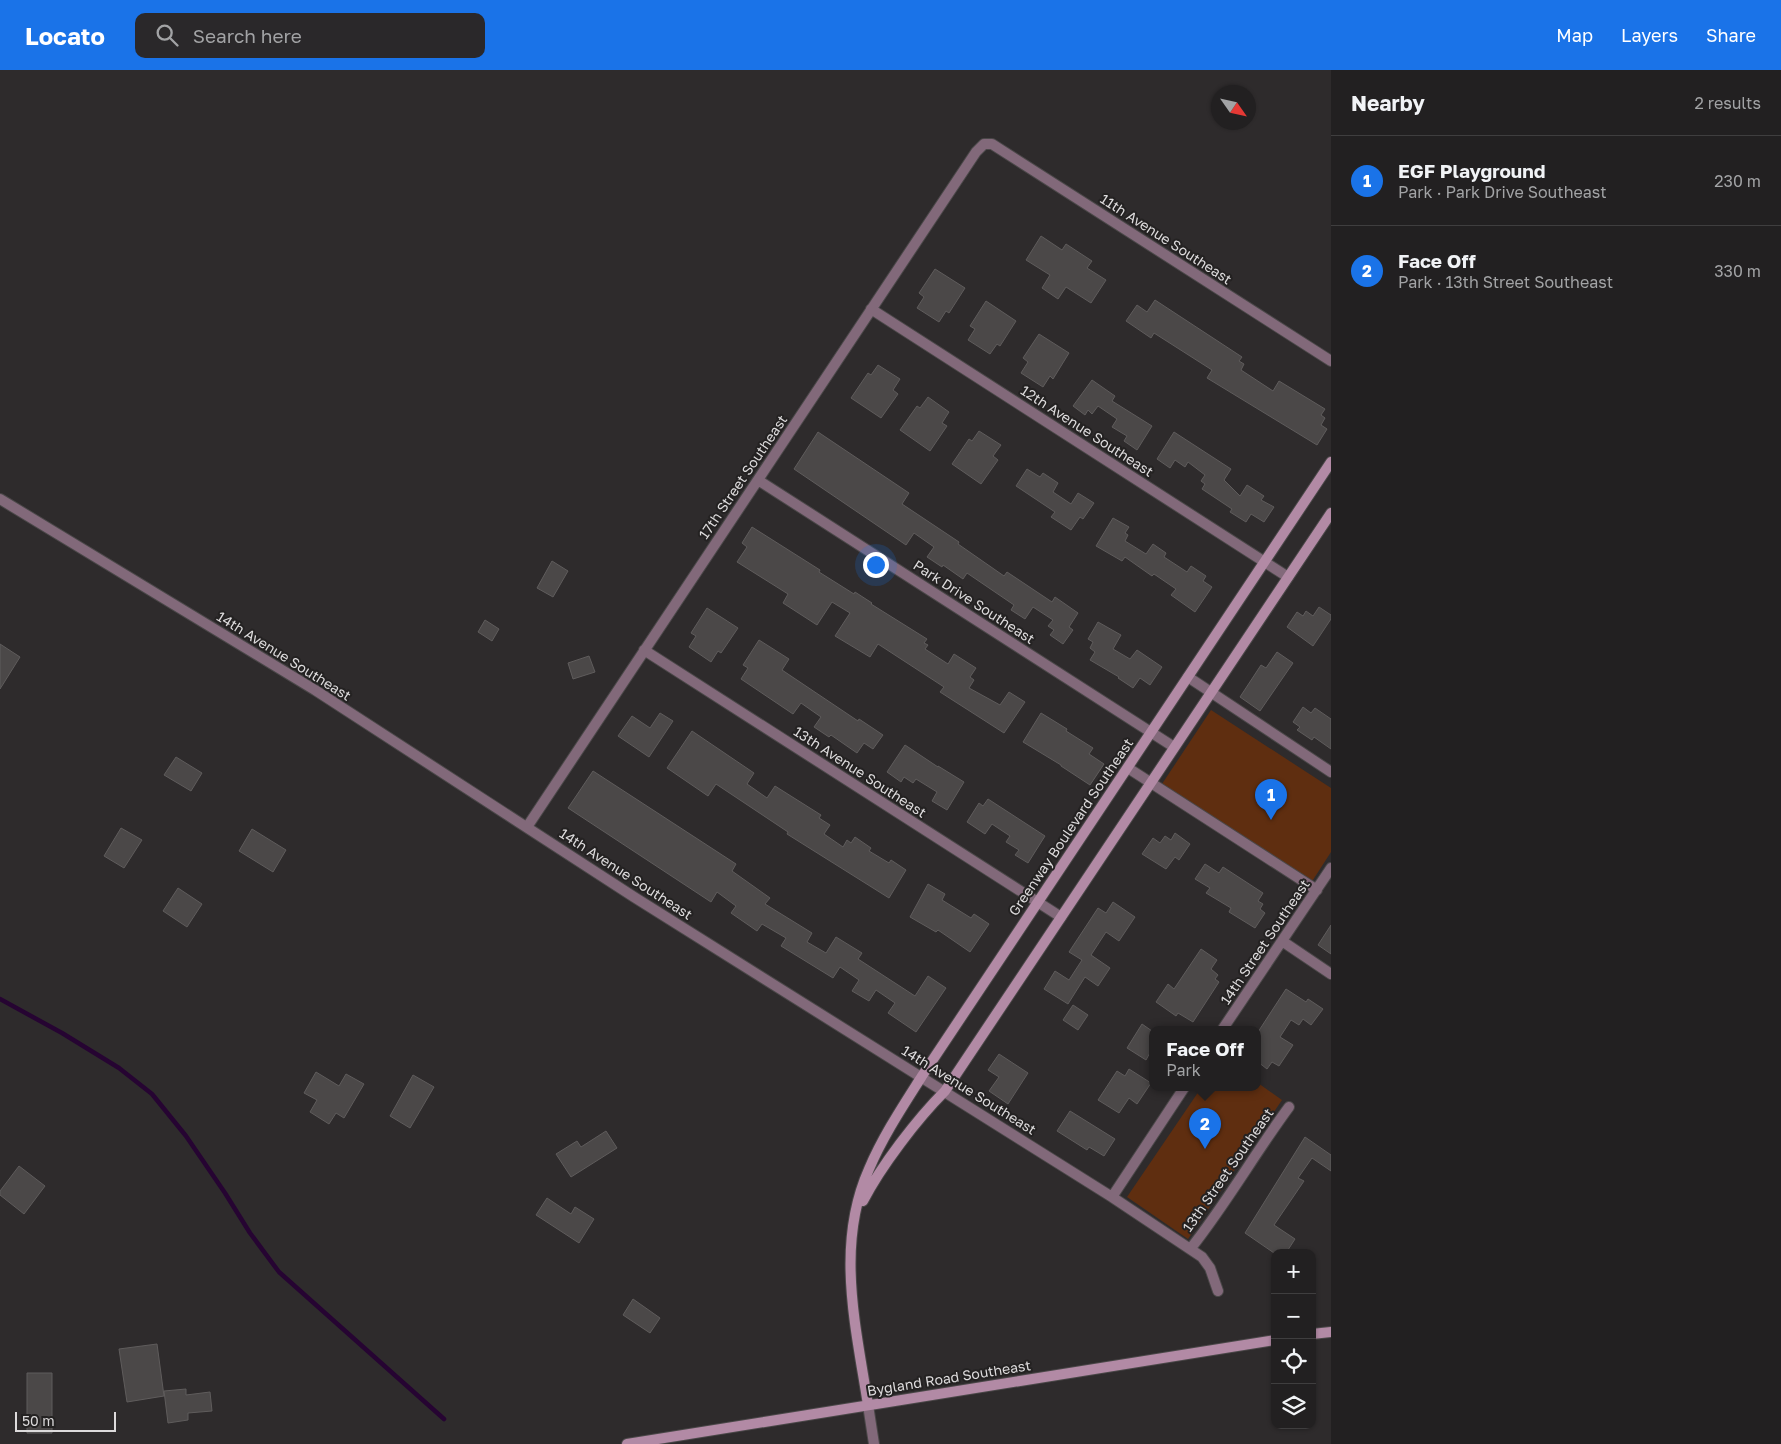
<!DOCTYPE html>
<meta charset="utf-8">
<style>
body{margin:0;font-family:"Golos Text",sans-serif;background:#2a282a;color:#f1f3f6}
.controls{position:absolute;right:15px;bottom:15px;display:grid;overflow:hidden;border-radius:10px;box-shadow:0 1px 4px #0004}
.controls button{width:45px;height:45px;display:grid;place-items:center;padding:0;border:0;border-bottom:1px solid #3f3e3f;background:#222021;color:#f1f3f6;font:25px sans-serif}
.compass{position:absolute;left:1211px;top:15px;width:45px;height:45px;border-radius:50%;background:#222021;box-shadow:0 1px 4px #0004;rotate:124deg}
.scale{position:absolute;left:15px;bottom:12px;width:101px;box-sizing:border-box;padding-left:5px;border:2px solid #dddbdc;border-top:0;font-size:14px;line-height:18px;white-space:nowrap;color:#dddbdc;-webkit-text-stroke:4px #242222;paint-order:stroke}
.you{position:absolute;left:875px;top:494px;width:18px;height:18px;margin:-12px;border:4px solid #fff;border-radius:50%;background:#1a73e8;box-shadow:0 0 0 8px #1a73e833}
.badge{display:grid;place-items:center;width:32px;height:32px;border-radius:50%;background:#1a73e8;color:#fff;font-size:16px;font-weight:700}
.pin{position:absolute;translate:-50% -41px;filter:drop-shadow(0 1px 2px #0008)}
.pin::after{content:'';position:absolute;top:26px;width:18px;height:15px;background:inherit;clip-path:polygon(0 0,100% 0,50% 100%)}
.popup{position:absolute;left:1149px;top:956px;width:112px;height:65px;box-sizing:border-box;display:grid;place-content:center;border-radius:10px;background:#222021;filter:drop-shadow(0 1px 4px #0005);font-size:16px;white-space:nowrap;color:#a2a3a5}
.popup b{font-size:19px;color:#f1f3f6}
.popup::after{content:'';position:absolute;left:50%;top:100%;margin-left:-10px;border:10px solid transparent;border-top-color:#222021}
.list{margin:0;padding:0;list-style:none}
h2{display:flex;justify-content:space-between;align-items:center;height:65px;margin:0;padding:0 20px;font-size:21px}
h2 small{font-size:16px;font-weight:400;color:#a2a3a5}
.list li{display:grid;grid-template-columns:32px 1fr auto;gap:15px;align-items:center;box-sizing:border-box;height:90px;padding:0 20px;border-top:1px solid #3f3e3f}
.list b{display:block;font-size:19px;white-space:nowrap}
.list p{margin:0;font-size:16px;white-space:nowrap;color:#a2a3a5}
.list em{font-size:16px;font-style:normal;color:#a2a3a5}
.icon{flex:none;width:28px;height:28px;fill:none;stroke:currentColor;stroke-width:2;stroke-linecap:round;stroke-linejoin:round}
.map{position:relative;flex:none;width:1331px;height:1374px;overflow:hidden}
header{display:flex;align-items:center;gap:30px;box-sizing:border-box;height:70px;padding:0 25px;background:#1a73e8;color:#fff}
header strong{font-size:24px}
nav{display:flex;gap:28px;margin-inline-start:auto;font-size:18px}
.search{width:350px;height:45px;background:#2a282a;display:flex;align-items:center;gap:12px;box-sizing:border-box;padding:0 18px;border-radius:10px;color:#a2a3a5;font-size:19px}
main{display:flex}
aside{flex:1;background:#222021}
.map>svg:first-child{display:block}
</style>
<header>
<strong>Locato</strong>
<div class="search"><svg class="icon" aria-label="search" viewBox="0 0 24 24"><circle cx="10" cy="10" r="6"/><path d="M15 15l6 6"/></svg>Search here</div>
<nav><a>Map</a><a>Layers</a><a>Share</a></nav>
</header>
<main>
<div class="map">
<svg width="1331" height="1374" viewBox="0 0 1331 1374">
<rect width="100%" height="100%" fill="#2e2b2c"/>
<path fill="#5f2e10" d="M1211 640 1331 718V782L1311 813 1160 717Z
M1258 1013 1282 1030 1188 1169 1127 1127 1201 1018H1258Z"/>
<g fill="none" stroke-linecap="round" stroke-linejoin="round">
<path stroke="#260432" stroke-width="4.5" d="M0 929 62 963 119 998 152 1024 186 1066 225 1123 250 1163 279 1202 444 1349"/>
</g>
<path fill="#4b4848" stroke="#5f5c5c" d="M1041 166 1062 180 1066 174 1092 191 1087 198 1106 210 1091 233 1066 217 1058 229 1042 218 1050 205 1026 190Z
M935 199 965 218 949 243 946 241 939 252 917 238 924 227 919 223Z
M1155 230 1242 287 1239 291 1244 294 1241 300 1273 321 1279 311 1325 339 1321 345 1325 348 1321 355 1327 359 1317 375 1207 308 1212 300 1154 263 1151 268 1126 251 1137 235 1147 242Z
M986 231 1016 251 1000 276 997 274 990 284 968 270 975 259 970 256Z
M1039 264 1069 283 1053 309 1050 306 1043 317 1021 303 1028 292 1023 288Z
M878 295 900 309 893 320 898 324 881 348 851 328 868 303 871 305Z
M1092 310 1115 326 1112 331 1152 356 1137 380 1124 371 1127 366 1112 357 1117 349 1098 336 1092 344 1088 340 1085 345 1073 336Z
M928 327 949 342 942 353 947 356 930 381 900 360 917 336 920 338Z
M979 361 1001 375 993 386 998 390 981 414 952 394 969 369 972 371Z
M818 362 909 423 902 434 959 472 958 474 1004 506 1007 502 1052 532 1055 527 1078 543 1069 557 1073 560 1063 574 1050 565 1054 560 1048 556 1053 550 1033 537 1025 549 1011 540 1014 535 967 503 963 509 943 495 942 497 927 487 934 477 914 463 906 475 794 399Z
M1174 362 1231 399 1224 410 1240 426 1247 415 1264 426 1261 430 1274 437 1264 452 1251 444 1246 452 1230 442 1232 439 1202 419 1205 414 1201 411 1205 405 1188 392 1185 397 1175 390 1170 398 1157 389Z
M1027 399 1040 407 1043 403 1058 413 1053 422 1071 434 1078 423 1094 433 1083 449 1080 447 1071 460 1051 447 1055 442 1016 416Z
M1113 448 1129 457 1125 463 1128 465 1125 471 1146 484 1153 474 1166 483 1164 487 1187 502 1191 496 1206 506 1203 511 1212 517 1195 542 1171 525 1176 519 1154 504 1152 506 1125 487 1122 491 1096 476Z
M752 457 820 500 819 502 854 524 855 522 872 533 871 534 927 569 924 573 928 575 925 579 948 594 954 584 976 598 970 607 974 610 969 618 1000 635 1009 622 1025 632 1004 663 940 622 944 617 878 574 870 587 835 566 850 543 832 532 817 555 783 533 788 524 737 492 747 477 742 473Z
M552 491 568 501 553 527 537 518Z
M1319 537 1331 545V549L1313 576 1287 557 1297 542 1303 546 1306 541 1313 546Z
M707 538 738 558 721 583 718 581 711 592 689 577 696 566 691 563Z
M485 550 499 559 492 571 478 562Z
M1098 552 1121 565 1113 579 1130 589 1137 580 1162 597 1150 615 1140 608 1133 618 1118 608 1119 607 1090 590 1095 582 1090 578 1093 572 1088 569Z
M759 570 789 589 782 600 858 651 859 649 883 665 873 679 864 673 857 683 831 665 829 667 814 657 821 647 801 633 793 644 741 609 748 598 743 595Z
M0 574 20 587 0 619Z
M1277 582 1293 593 1260 641 1240 627 1261 595 1266 598Z
M589 586 595 602 573 609 568 593Z
M1303 637 1311 643 1315 638 1331 649V679L1314 667 1312 670 1297 660 1300 657 1293 652Z
M660 643 673 651 649 687 618 666 632 646 650 658Z
M1041 643 1067 659 1066 661 1093 678 1089 684 1104 694 1090 715 1061 696V695L1023 672Z
M692 661 754 703 747 714 767 728 775 716 821 745 819 748 830 755 824 764 843 777 847 770 851 773 855 767 871 778 869 781 889 793 891 790 906 800 889 828 787 764 788 762 716 714 708 726 667 698Z
M905 675 938 697V696L964 712 947 740 932 731 937 722 916 709 913 713 904 707 901 712 887 702Z
M176 687 202 703 191 721 164 705Z
M593 701 736 794 732 801 770 828 765 834 812 863 807 872 826 883 836 867 862 883 858 889 915 926 928 906 946 918 916 962 888 943 895 933 876 920 869 931 852 921 859 910 840 897 833 908 781 876 786 868 762 854 757 861 731 843 736 836 717 822 711 832 568 738Z
M988 729 1045 766 1028 793 1015 785 1019 780 1006 772 1010 766 992 754 985 764 967 752 979 733 983 736Z
M121 758 142 770 124 798 104 786Z
M252 759 286 780 273 802 239 781Z
M1175 763 1190 774 1179 790 1175 787 1166 799 1142 784 1153 768 1160 773 1165 766 1171 770Z
M1205 794 1219 803 1223 797 1263 823 1258 831 1263 834 1260 839 1265 843 1255 858 1229 842 1231 838 1206 823 1210 818 1195 809Z
M928 814 945 824 942 830 971 848 974 844 989 854 970 882 938 860 936 862 910 847Z
M178 818 202 834 187 857 163 841Z
M1113 832 1135 847 1119 871 1106 862 1091 885 1110 898 1098 916 1085 907 1068 934 1044 919 1055 901 1069 910 1082 890 1069 882 1098 838 1106 843Z
M1331 855V884L1318 875Z
M1201 879 1217 890 1211 899 1218 905 1215 909 1219 912 1193 952 1178 943 1176 946 1156 932 1168 914 1174 919Z
M1286 919 1306 932 1308 929 1323 939 1311 955 1303 949 1299 955 1291 950 1280 967 1293 975 1279 996 1272 992 1267 999 1258 992V962Z
M1073 935 1088 945 1078 960 1063 950Z
M1142 954 1152 961V979L1146 990 1127 978Z
M999 984 1028 1003 1008 1034 989 1021 999 1007 988 1000Z
M1129 999 1151 1013 1137 1034 1129 1028 1119 1043 1098 1030 1117 1001 1125 1006Z
M316 1002 339 1016 346 1004 364 1014 344 1048 336 1043 329 1054 310 1042 317 1030 304 1023Z
M413 1005 434 1017 410 1058 390 1046Z
M1070 1041 1115 1069 1104 1086 1089 1077 1087 1080 1057 1061Z
M606 1061 617 1078 571 1107 556 1084 577 1071 581 1077Z
M1305 1067 1331 1085V1101L1312 1088 1298 1108 1304 1111 1274 1155 1295 1169 1286 1183H1274L1245 1163Z
M19 1096 45 1116 24 1144 0 1125V1121Z
M547 1128 571 1144 575 1137 594 1149 579 1173 536 1145Z
M633 1229 660 1248 650 1263 623 1245Z
M157 1274 164 1326 127 1332 119 1279Z
M27 1303H52V1363H27Z
M186 1319V1325L210 1322 212 1341 188 1343V1350L168 1353 164 1321Z"/>
<g fill="none" stroke-linecap="round" stroke-linejoin="round">
<g stroke="#4a4748" stroke-width="12">
<path id="street" d="M871 239 1288 507
M758 410 1174 677
M0 429 315 620 634 827 1112 1127 1202 1187 1210 1198 1218 1221
M644 580 1061 847
M1188 607 1331 702
M1128 698 1317 820
M527 757 976 82 984 74H992L1331 291
M1282 871 1331 904
M1222 960 1331 798
M1112 1127 1184 1018
M1191 1178C1226 1134 1255 1083 1289 1037
M868 1335 874 1374"/>
</g>
<g stroke="#4a4748" stroke-width="12">
<path id="secondary" d="M863 1131C881 1096 917 1049 945 1021L1331 443
M1312 1264 1331 1262
M868 1335C856 1257 835 1175 869 1099 883 1066 903 1036 922 1006L1331 392
M627 1374 1275 1270"/>
</g>
<use href="#street" stroke="#82697a" stroke-width="10"/>
<use href="#secondary" stroke="#b28aa5" stroke-width="10"/>
</g>
<g text-anchor="middle" stroke-width="4" stroke-linejoin="round" paint-order="stroke">
<g font-size="14" fill="#dddbdc" stroke="#242222">
<text transform="translate(1166 169) rotate(33)" y="5">11th Avenue Southeast</text>
<text transform="translate(1087 361) rotate(33)" y="5">12th Avenue Southeast</text>
<text transform="translate(743 407) rotate(-56)" y="5">17th Street Southeast</text>
<text transform="translate(974 532) rotate(33)" y="5">Park Drive Southeast</text>
<text transform="translate(284 586) rotate(32)" y="5">14th Avenue Southeast</text>
<text transform="translate(860 702) rotate(33)" y="5">13th Avenue Southeast</text>
<text transform="translate(1071 757) rotate(-56)" y="5">Greenway Boulevard Southeast</text>
<text transform="translate(626 804) rotate(33)" y="5">14th Avenue Southeast</text>
<text transform="translate(1265 872) rotate(-56)" y="5">14th Street Southeast</text>
<text transform="translate(969 1020) rotate(32)" y="5">14th Avenue Southeast</text>
<text transform="translate(1228 1100) rotate(-55)" y="5">13th Street Southeast</text>
<text transform="translate(949 1308) rotate(-9)" y="5">Bygland Road Southeast</text>
</g>
</g>
</svg>
<div class="controls">
<button>+</button>
<button>−</button>
<button><svg class="icon" aria-label="locate" viewBox="0 0 24 24"><circle cx="12" cy="12" r="6"/><path d="M12 2v4M12 18v4M2 12h4M18 12h4"/></svg></button>
<button><svg class="icon" aria-label="layers" viewBox="0 0 24 24"><path d="M12 4l9 5-9 5-9-5zM3 14l9 5 9-5"/></svg></button>
</div>
<svg class="compass" viewBox="-18 -18 36 36"><path d="M0-13l5 13h-10z" fill="#e53935"/><path d="M0 13l5-13h-10z" fill="#a2a3a5"/></svg>
<div class="scale">50 m</div>
<div class="you"></div>
<div class="pin badge" style="left:1271px;top:750px">1</div>
<div class="pin badge" style="left:1205px;top:1079px">2</div>
<div class="popup"><b>Face Off</b>Park</div>
</div>
<aside>
<h2>Nearby<small>2 results</small></h2>
<ul class="list">
<li><span class="badge">1</span><div><b>EGF Playground</b><p>Park · Park Drive Southeast</p></div><em>230 m</em></li>
<li><span class="badge">2</span><div><b>Face Off</b><p>Park · 13th Street Southeast</p></div><em>330 m</em></li>
</ul>
</aside>
</main>
